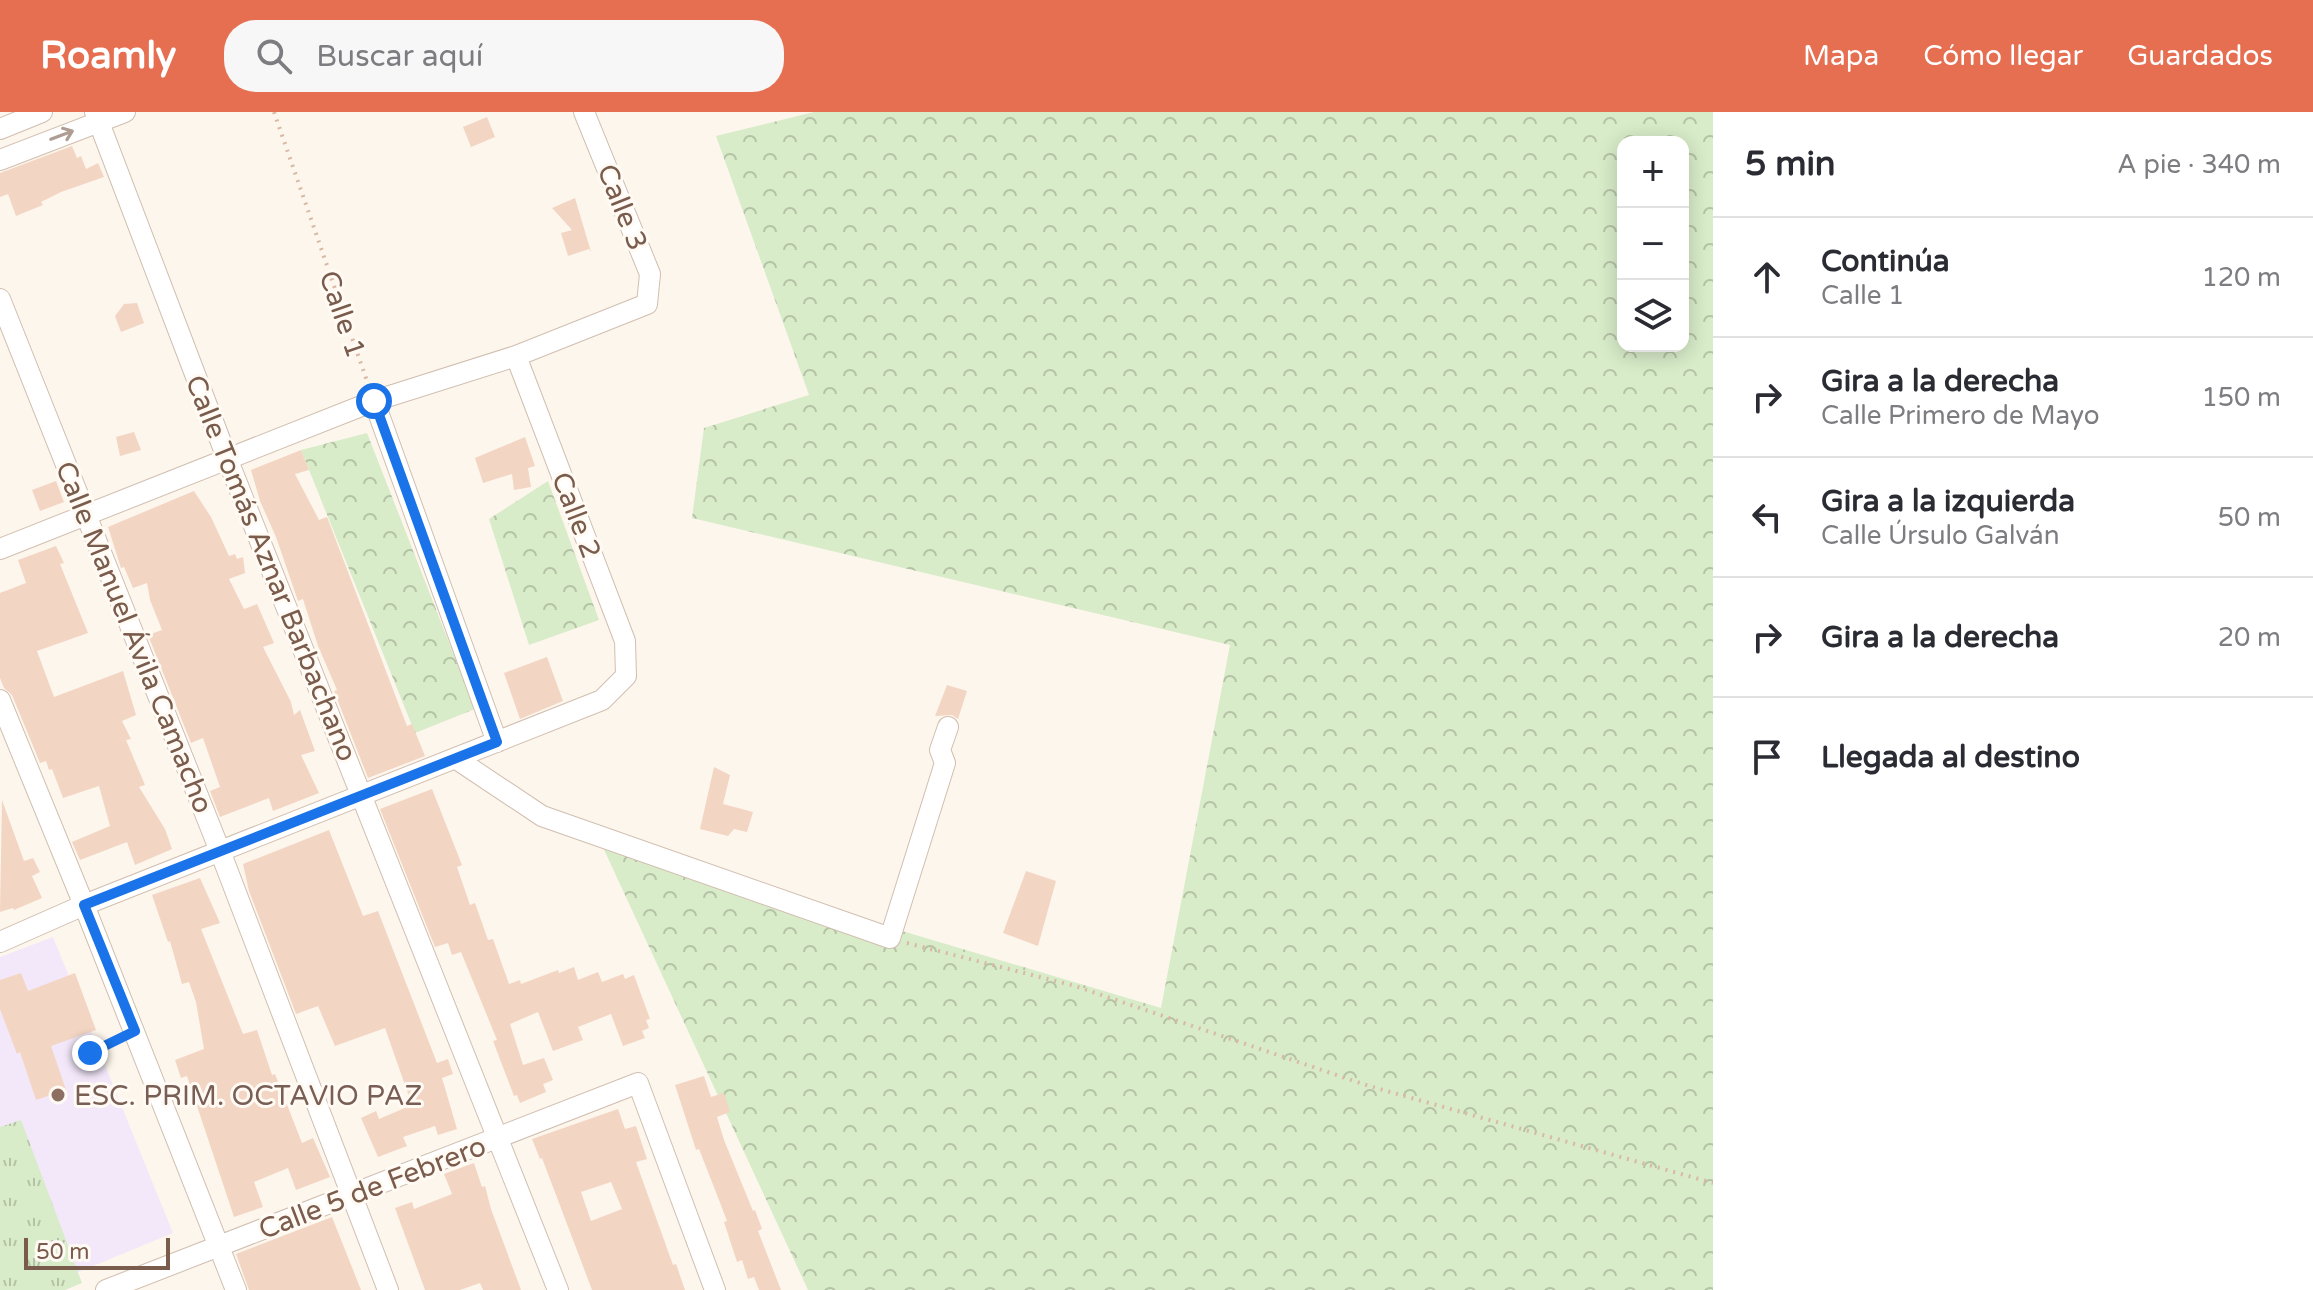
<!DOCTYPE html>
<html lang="es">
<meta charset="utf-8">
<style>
body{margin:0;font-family:"Varela Round",sans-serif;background:#f7f7f7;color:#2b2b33}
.controls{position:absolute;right:24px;top:24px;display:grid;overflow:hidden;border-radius:16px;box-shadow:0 4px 20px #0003}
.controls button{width:72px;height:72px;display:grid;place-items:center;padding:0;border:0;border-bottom:2px solid #e1e1e2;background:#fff;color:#2b2b33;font:40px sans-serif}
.scale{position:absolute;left:24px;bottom:20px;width:146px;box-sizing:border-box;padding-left:8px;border:4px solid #7a5c4d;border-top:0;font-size:22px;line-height:28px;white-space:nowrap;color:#7a5c4d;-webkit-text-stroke:6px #fffaf3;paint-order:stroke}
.stop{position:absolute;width:24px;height:24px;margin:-18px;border:6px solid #1a73e8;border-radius:50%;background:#fff}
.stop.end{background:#1a73e8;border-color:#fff;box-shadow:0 2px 8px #0008}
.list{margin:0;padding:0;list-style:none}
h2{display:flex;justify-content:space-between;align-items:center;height:104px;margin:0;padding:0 32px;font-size:34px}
h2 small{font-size:26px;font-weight:400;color:#7c7c81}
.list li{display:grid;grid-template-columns:52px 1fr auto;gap:24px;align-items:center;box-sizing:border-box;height:120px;padding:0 32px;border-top:2px solid #e1e1e2}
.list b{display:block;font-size:30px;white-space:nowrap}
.list p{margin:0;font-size:26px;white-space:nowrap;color:#7c7c81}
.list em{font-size:26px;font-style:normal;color:#7c7c81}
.icon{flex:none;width:44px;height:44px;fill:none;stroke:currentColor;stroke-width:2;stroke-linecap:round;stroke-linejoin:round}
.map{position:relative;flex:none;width:1713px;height:1178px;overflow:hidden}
header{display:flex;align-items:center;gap:48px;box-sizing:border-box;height:112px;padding:0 40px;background:#e76f51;color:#fff}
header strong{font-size:38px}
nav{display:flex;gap:44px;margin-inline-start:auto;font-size:28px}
.search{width:560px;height:72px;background:#f7f7f7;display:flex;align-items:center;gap:20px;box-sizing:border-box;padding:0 28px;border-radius:32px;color:#7c7c81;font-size:30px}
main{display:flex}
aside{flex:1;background:#fff}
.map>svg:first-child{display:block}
</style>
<header>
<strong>Roamly</strong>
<div class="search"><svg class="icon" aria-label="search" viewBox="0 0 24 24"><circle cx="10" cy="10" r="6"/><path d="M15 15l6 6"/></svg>Buscar aquí</div>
<nav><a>Mapa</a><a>Cómo llegar</a><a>Guardados</a></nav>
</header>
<main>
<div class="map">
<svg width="1713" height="1178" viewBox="0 0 1713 1178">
<defs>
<pattern id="grass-tufts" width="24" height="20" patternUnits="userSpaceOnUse" patternTransform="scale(2)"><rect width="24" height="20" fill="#d8ecc9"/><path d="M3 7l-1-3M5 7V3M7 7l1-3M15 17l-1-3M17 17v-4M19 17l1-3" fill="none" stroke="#b4c2a5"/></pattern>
<pattern id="forest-crowns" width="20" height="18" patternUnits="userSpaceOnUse" patternTransform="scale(2)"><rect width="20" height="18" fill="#d8ecc9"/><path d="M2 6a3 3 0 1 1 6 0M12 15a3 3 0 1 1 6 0" fill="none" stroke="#b4c2a5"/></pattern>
</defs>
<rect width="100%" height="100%" fill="#fdf6ec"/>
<path fill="#f3e8fa" d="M53 825 173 1121 35 1178H0V845Z"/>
<path fill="url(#grass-tufts)" d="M21 1008 82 1171 65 1178H0V1015Z"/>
<path fill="url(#forest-crowns)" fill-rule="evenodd" d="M814 0H1713V1178H808L600 729 1161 896 1230 533 692 406 704 316 809 283 716 24ZM1623 30H1683V234H1623Z
M367 321 475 597 415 621 301 338Z
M548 369 599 508 529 533 489 407Z"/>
<path fill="#f3d5c3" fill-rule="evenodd" d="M487 5 495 25 471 35 463 15Z
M72 34 77 46 81 44 86 57 98 51 104 65 61 80 41 90 43 93 16 104 8 82 0 85V61Z
M575 86 591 140 589 137 568 144 561 121 572 118 552 96Z
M137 191 144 211 121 220 115 204 124 192Z
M134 320 141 338 120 344 116 325Z
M525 325 535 354 528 356 531 375 514 378 512 362 483 371 475 346Z
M301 338 309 358 295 362 319 408 327 405 407 614 412 612 425 644 368 666 334 579 337 578 318 534 303 487 298 489 276 425 260 389 251 358Z
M56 369 64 390 40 399 32 378Z
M194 379 211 405 229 444 235 442 237 447 243 445 245 461 229 467 244 497 257 492 274 531 263 535 291 590 294 603 300 598 315 639 301 643 319 681 273 699 269 686 220 705 210 679 220 675 203 626 191 631 148 523 162 518 150 488 147 471 133 476 124 455 121 456 108 415Z
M56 434 64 451 60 452 88 521 37 539 54 585 123 559 136 603 122 609 131 627 126 628 145 673 139 675 165 717 172 737 135 753 127 730 80 748 72 730 110 714 99 674 63 686 52 657 49 658 46 649 40 651 12 583 4 576 0 566V481L26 471 18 448Z
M547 545 563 589 520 607 504 561Z
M947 573 967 579 958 607 952 603 935 604Z
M714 655 730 663 723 692 753 700 747 720 734 717 728 724 700 717Z
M432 677 462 753 457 755 470 793 475 791 488 828 493 827 509 872 520 868 521 872 558 858 559 861 574 855 578 868 598 860 602 870 623 862 625 867 634 863 650 907 646 908 649 916 642 919 645 926 623 934 611 902 578 915 583 928 553 939 538 900 510 912 523 953 544 946 553 968 543 972 546 980 520 991 517 983 514 984 493 929 497 928 461 840 452 843 448 831 435 835 380 697Z
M2 688 24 749 33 746 40 760 32 764 42 786 14 798 13 796 0 800Z
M329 718 363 804 378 799 437 951 448 947 453 962 442 966 457 1017 438 1023 435 1014 403 1025 407 1034 378 1045 361 1006 376 999 379 1007 412 993 385 916 335 934 318 894 296 902 249 779 243 752Z
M1026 759 1056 769 1038 834 1003 821Z
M200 766 220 811 201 817 243 922 257 918 272 963 275 962 302 1031 313 1026 330 1065 296 1078 288 1056 254 1070 263 1095 234 1105 187 964 181 966 175 948 204 937 196 890 189 870 182 872 170 829 168 830 152 783Z
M21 861 28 879 75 861 96 918 51 934 66 978 36 988 20 940 17 942 0 897V868Z
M704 964 711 985 724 981 730 1000 717 1005 724 1028 753 1099 755 1098 762 1117 758 1119 781 1178H759L754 1165 748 1167 742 1148 737 1150 724 1110 727 1109 719 1088 699 1037 696 1038 675 973Z
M618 997 625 1017 636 1014 647 1047 636 1050 673 1153 676 1152 685 1178H592L542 1046 540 1047 532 1027ZM611 1070 622 1097 591 1109 581 1080Z
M474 1051 482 1075 485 1074 491 1097 521 1178H483L480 1171 460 1178H425L395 1096 412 1090 414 1097 452 1082 444 1062Z
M332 1105 361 1178H249L236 1142Z"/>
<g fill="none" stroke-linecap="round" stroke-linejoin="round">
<g stroke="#d1beb0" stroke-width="22">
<path id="street" d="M95 0 227 346 558 1178
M0 17 42 0
M0 48 125 0
M0 187 220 739 388 1178
M374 289 497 630
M0 437 374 289 516 244 647 192 650 162 584 0
M0 588 84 793 236 1178
M455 646 542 704 890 826 945 651 940 638 948 615
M0 830 84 793 602 588 626 564 625 529 516 244
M106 1178 638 971 715 1178"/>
</g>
<path stroke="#d9b8a5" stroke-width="4" stroke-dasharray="2 6" stroke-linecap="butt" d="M274 0 368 272
M907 831 1075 874 1369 974 1713 1071
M97 957 90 941 118 927"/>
<use href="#street" stroke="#fff" stroke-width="20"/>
</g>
<defs><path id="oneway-shaft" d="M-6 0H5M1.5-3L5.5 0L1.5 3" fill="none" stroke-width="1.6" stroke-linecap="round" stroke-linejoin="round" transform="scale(2)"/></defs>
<use stroke="#af9d94" href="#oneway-shaft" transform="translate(62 23) rotate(-21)"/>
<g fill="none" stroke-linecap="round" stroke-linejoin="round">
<path stroke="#1a73e8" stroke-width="10" d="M90 941 135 919 84 793 497 630 374 289"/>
</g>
<circle fill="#8d6e63" stroke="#fffaf3" stroke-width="3" cx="58" cy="983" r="8"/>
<g text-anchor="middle" stroke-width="6" stroke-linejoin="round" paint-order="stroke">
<g font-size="28" fill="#7a5c4d" stroke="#fffaf3">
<text transform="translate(623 95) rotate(68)" y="10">Calle 3</text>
<text transform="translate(343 202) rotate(71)" y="10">Calle 1</text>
<text transform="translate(577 403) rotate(69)" y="10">Calle 2</text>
<text transform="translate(272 456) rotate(68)" y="10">Calle Tomás Aznar Barbachano</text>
<text transform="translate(135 525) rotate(68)" y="10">Calle Manuel Ávila Camacho</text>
<text transform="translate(372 1075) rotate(-21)" y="10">Calle 5 de Febrero</text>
</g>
<g font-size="28" fill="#785e54" stroke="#fffaf3" text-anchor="start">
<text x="74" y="993">ESC. PRIM. OCTAVIO PAZ</text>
</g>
</g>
</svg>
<div class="controls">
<button>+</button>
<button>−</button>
<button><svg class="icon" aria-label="layers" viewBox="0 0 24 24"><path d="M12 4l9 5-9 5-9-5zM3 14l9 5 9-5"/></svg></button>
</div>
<div class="scale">50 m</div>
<div class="stop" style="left:374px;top:289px"></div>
<div class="stop end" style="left:90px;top:941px"></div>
</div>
<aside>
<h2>5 min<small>A pie · 340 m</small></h2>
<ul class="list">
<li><svg class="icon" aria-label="ahead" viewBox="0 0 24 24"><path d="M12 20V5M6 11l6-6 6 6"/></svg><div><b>Continúa</b><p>Calle 1</p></div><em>120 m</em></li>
<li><svg class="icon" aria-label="right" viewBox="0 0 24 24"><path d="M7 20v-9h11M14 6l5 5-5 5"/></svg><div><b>Gira a la derecha</b><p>Calle Primero de Mayo</p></div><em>150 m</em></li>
<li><svg class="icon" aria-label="left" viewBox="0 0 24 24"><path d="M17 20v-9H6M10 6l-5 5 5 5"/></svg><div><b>Gira a la izquierda</b><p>Calle Úrsulo Galván</p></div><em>50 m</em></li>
<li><svg class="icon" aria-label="right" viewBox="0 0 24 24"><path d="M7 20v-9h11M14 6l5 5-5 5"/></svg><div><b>Gira a la derecha</b></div><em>20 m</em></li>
<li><svg class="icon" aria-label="arrive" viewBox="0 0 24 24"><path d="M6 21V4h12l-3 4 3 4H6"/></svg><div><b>Llegada al destino</b></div></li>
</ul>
</aside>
</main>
